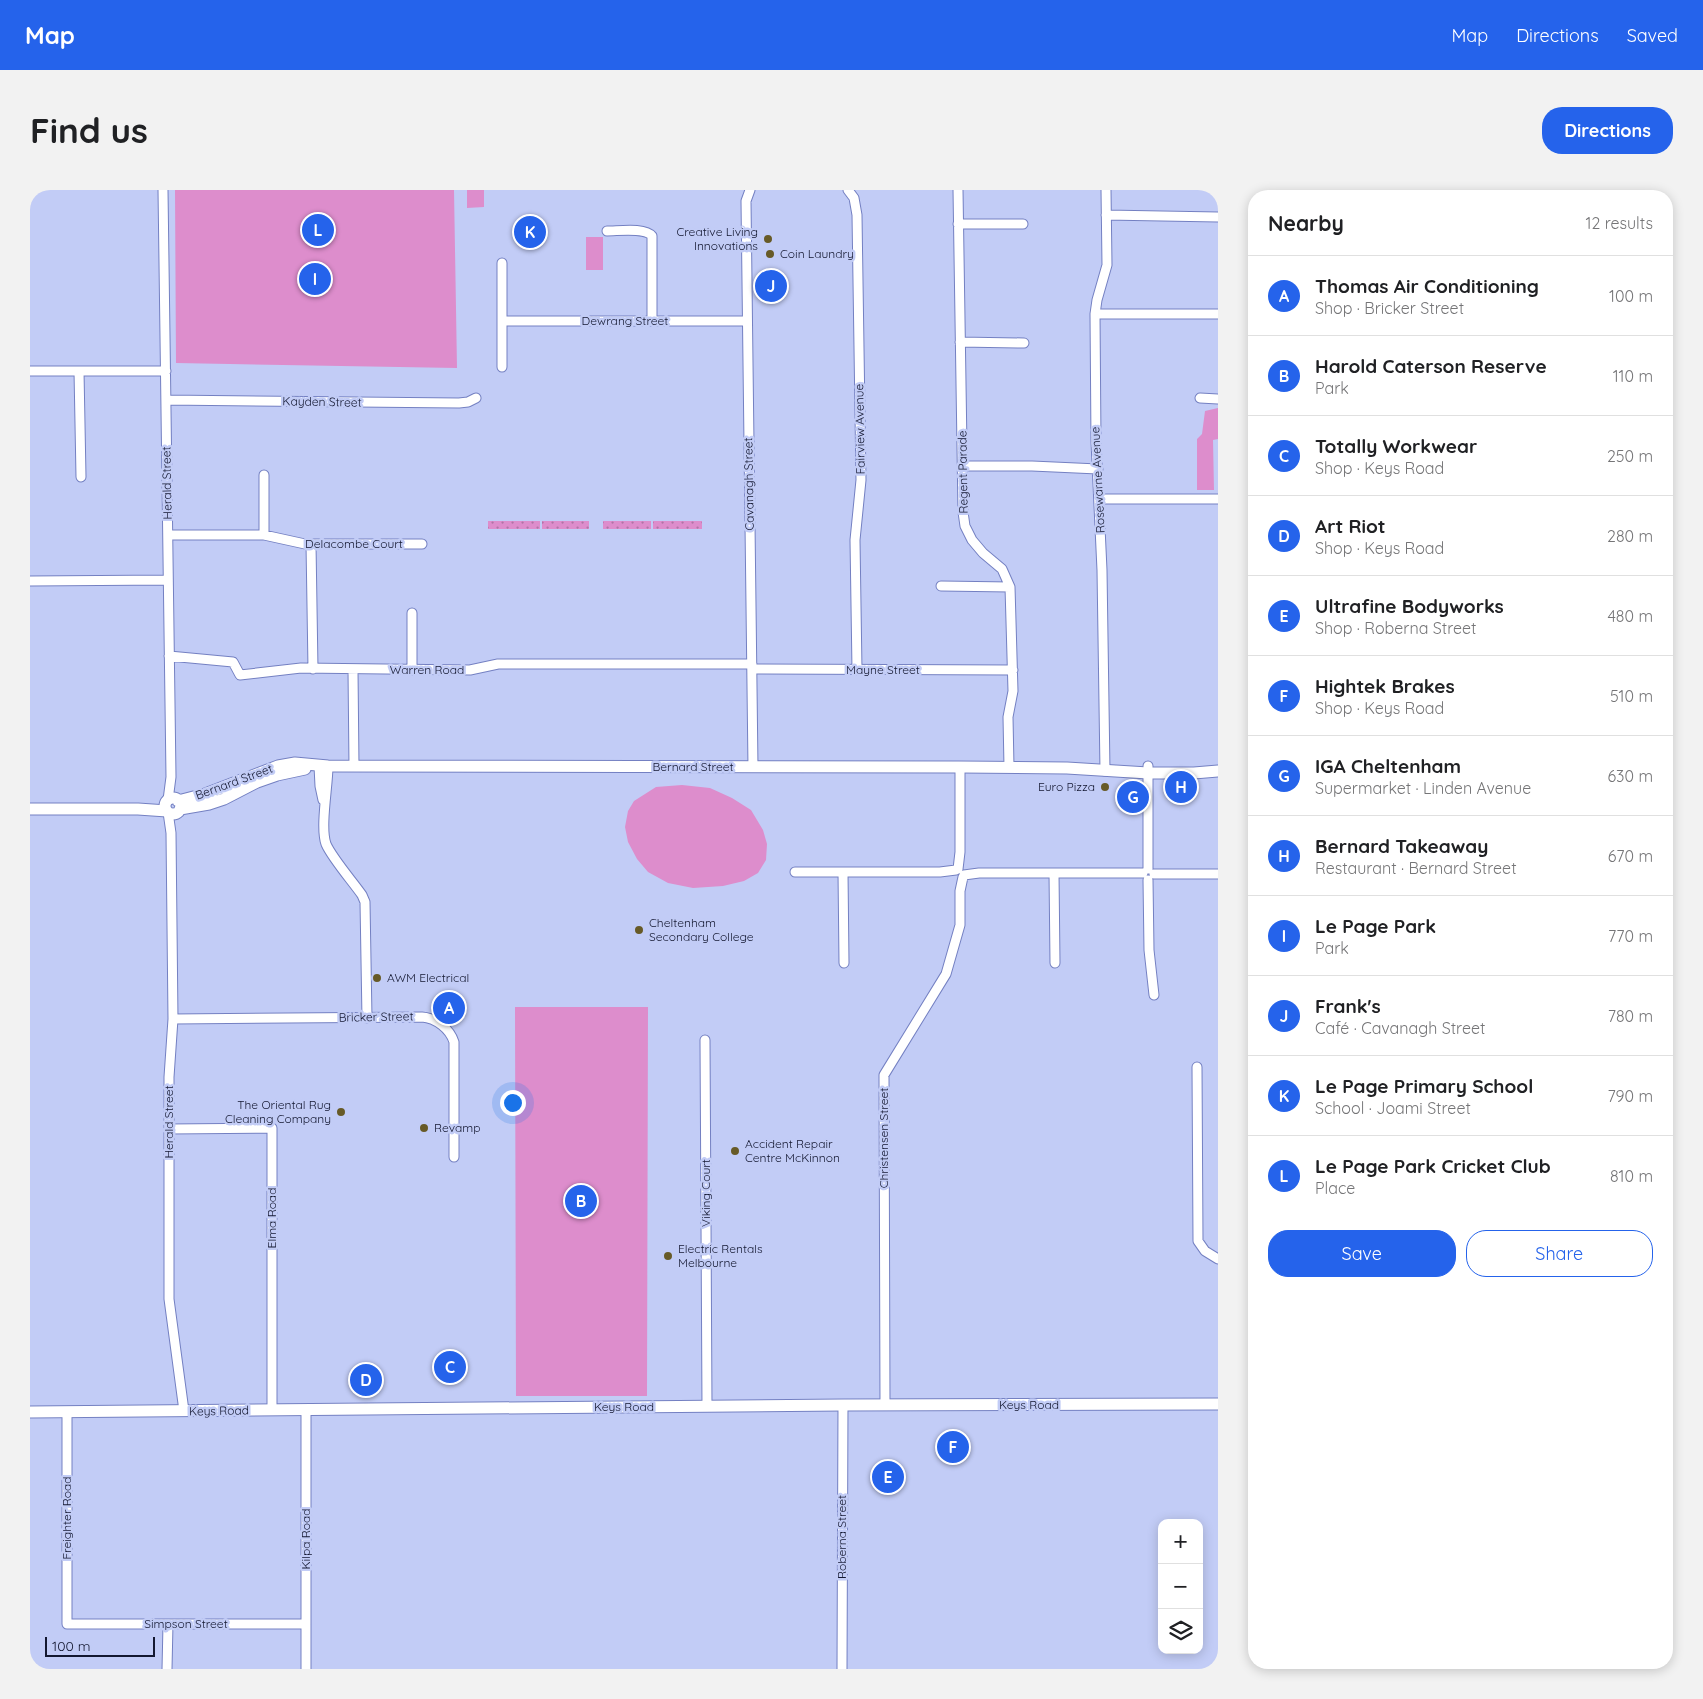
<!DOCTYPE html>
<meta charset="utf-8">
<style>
body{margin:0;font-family:Quicksand,sans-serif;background:#f2f2f2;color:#202124}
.controls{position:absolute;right:15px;bottom:15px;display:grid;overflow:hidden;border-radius:10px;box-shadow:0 2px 12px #0003}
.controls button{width:45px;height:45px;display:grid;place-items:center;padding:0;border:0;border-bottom:1px solid #e0e0e0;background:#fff;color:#202124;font:25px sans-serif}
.scale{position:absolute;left:15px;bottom:12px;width:110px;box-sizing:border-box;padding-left:5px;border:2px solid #131730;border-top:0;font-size:14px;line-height:18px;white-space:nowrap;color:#131730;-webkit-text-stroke:4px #c2ccf6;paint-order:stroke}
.you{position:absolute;left:482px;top:912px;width:18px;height:18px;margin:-12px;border:4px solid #fff;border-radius:50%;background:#1a73e8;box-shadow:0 0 0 8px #1a73e833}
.badge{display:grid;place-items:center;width:32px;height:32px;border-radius:50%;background:#2563eb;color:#fff;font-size:16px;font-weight:700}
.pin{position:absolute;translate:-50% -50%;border:2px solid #fff;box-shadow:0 1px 5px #0006}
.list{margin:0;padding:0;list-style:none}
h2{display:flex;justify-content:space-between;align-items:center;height:65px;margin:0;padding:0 20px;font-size:21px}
h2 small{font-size:16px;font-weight:400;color:#757577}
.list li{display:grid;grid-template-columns:32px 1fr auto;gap:15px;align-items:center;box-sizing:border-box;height:80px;padding:0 20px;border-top:1px solid #e0e0e0}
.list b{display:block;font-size:19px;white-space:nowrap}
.list p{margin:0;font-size:16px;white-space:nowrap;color:#757577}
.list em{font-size:16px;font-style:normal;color:#757577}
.actions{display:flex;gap:10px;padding:15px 20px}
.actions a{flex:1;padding:11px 0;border:1px solid #2563eb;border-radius:20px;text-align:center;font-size:18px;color:#2563eb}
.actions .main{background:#2563eb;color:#fff}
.icon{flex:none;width:28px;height:28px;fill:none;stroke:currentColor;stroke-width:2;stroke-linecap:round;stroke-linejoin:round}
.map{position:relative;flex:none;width:1188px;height:1479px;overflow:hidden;border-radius:20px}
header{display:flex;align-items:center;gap:30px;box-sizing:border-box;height:70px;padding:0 25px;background:#2563eb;color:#fff}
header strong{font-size:24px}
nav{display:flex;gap:28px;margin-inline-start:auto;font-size:18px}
.intro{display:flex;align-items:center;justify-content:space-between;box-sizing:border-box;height:120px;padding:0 30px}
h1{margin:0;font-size:35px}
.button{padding:12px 22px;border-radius:20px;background:#2563eb;color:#fff;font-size:18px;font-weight:700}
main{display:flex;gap:30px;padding:0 30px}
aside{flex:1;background:#fff;border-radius:20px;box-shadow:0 2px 12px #0003}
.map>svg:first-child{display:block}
</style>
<header>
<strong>Map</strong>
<nav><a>Map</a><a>Directions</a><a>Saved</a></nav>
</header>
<div class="intro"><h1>Find us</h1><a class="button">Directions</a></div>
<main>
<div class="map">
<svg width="1188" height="1479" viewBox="0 0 1188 1479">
<defs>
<pattern id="grass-dots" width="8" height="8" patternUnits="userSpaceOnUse" patternTransform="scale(1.25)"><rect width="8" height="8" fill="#dd8dcc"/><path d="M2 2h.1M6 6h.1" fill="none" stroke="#b272a6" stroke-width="1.8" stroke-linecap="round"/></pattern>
</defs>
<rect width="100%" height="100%" fill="#c2ccf6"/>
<path fill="url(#grass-dots)" d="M458 331H510V339H458Z
M512 331H559V339H512Z
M573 331H621V339H573Z
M623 331H672V339H623Z"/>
<path fill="#dd8dcc" d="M145 0H424L427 178 146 173Z
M437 0H454V17L437 18Z
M556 47H573V80H556Z
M1188 218V249L1183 250 1184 300H1167V249L1172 244 1175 221Z
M652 595 680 598 702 608 721 620 733 640 737 654 736 670 728 683 714 691 693 696 663 698 638 693 618 682 607 669 598 652 595 637 598 621 604 611 626 597Z
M485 817H618L617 1206H486Z"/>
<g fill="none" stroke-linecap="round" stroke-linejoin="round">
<g stroke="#7480c2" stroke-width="11">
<path id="minor" d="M133 0 141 587 138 610
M720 0 716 11 723 577
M818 0 824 8 827 25 831 290 825 350 827 480
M928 0 933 322 935 336 942 350 953 363 972 379 980 397 983 501 978 527 979 577
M1076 25 1188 27
M928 34H993
M577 41C589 41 615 37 622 46V131
M1065 124H1188
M472 131H717
M930 152 994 153
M472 177V73
M0 181H136
M49 181 51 287
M1170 208 1188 209
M136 210 429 213 438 212 446 208
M932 276H1002L1068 279
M1069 309H1188
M138 345H234L275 354H392
M234 345V285
M281 354 283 479
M0 391 138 390
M911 396 980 397
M382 423V480
M139 466 203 472 210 485 271 478 440 480 468 474H722
M722 479 983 480
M323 480 324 576
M289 576 290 596 293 610
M298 576C298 596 290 637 296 654 302 668 323 692 332 705L335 712 337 828
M1118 576V679
M1075 581 1072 380 1066 252 1065 124 1067 110 1077 75 1076 0
M138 622 141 643 143 829 139 887V1109L154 1221
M928 679 930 662V577
M765 682H910L926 680
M813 682 814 773
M1024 683 1025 773
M1124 684H1188
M934 685 949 683H1113
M1118 690 1119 760 1124 805
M143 829 392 827C406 828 420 839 424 852V967
M675 850 677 1216
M1167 877 1168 1051 1175 1061 1188 1069
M139 939 242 938V1220
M855 1215 854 885 916 784 930 735V701L933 687
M37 1222V1434H276
M137 1479 138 1434
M276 1479V1220
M812 1479 813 1215"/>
</g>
<g stroke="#7480c2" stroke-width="13">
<path id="tertiary" d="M135 616a8 8 0 1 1 16 0a8 8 0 1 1-16 0Z
M148 611 175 604 248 576 265 573 298 576 930 577 1037 578 1118 583H1164L1188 581
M0 619H108L137 621
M150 619 179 614 194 609 227 592 247 585 275 579
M0 1222 813 1215 1188 1214"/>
</g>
<use href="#minor" stroke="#fff" stroke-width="9"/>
<use href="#tertiary" stroke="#fff" stroke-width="11"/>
</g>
<g fill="#675a27" stroke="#c2ccf6" stroke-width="2">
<circle cx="738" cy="49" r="5"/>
<circle cx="740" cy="64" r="5"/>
<circle cx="1075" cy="597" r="5"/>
<circle cx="609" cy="740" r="5"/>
<circle cx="347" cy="788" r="5"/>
<circle cx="311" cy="922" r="5"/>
<circle cx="394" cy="938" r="5"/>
<circle cx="705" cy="961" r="5"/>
<circle cx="638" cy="1066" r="5"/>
</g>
<g text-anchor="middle" stroke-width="5" stroke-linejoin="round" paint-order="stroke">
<g font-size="12" fill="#131730" stroke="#c2ccf6" text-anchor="start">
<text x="728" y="46" text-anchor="end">Creative Living<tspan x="728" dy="14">Innovations</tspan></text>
<text x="750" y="68">Coin Laundry</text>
<text x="1065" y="601" text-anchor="end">Euro Pizza</text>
<text x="619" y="737">Cheltenham<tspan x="619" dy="14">Secondary College</tspan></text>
<text x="357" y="792">AWM Electrical</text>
<text x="301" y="919" text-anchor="end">The Oriental Rug<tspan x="301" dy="14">Cleaning Company</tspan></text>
<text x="404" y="942">Revamp</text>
<text x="715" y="958">Accident Repair<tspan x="715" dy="14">Centre McKinnon</tspan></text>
<text x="648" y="1063">Electric Rentals<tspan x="648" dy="14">Melbourne</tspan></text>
</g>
<g font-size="12" fill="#131730" stroke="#c2ccf6">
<text x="595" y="135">Dewrang Street</text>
<text transform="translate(292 212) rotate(1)" y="4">Kayden Street</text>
<text transform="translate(830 239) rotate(-91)" y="4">Fairview Avenue</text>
<text transform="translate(933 282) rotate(-91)" y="4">Regent Parade</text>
<text transform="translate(1068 290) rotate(-93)" y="4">Rosewarne Avenue</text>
<text transform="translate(137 293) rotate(-91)" y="4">Herald Street</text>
<text transform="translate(719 294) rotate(-91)" y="4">Cavanagh Street</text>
<text x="324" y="358">Delacombe Court</text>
<text x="397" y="484">Warren Road</text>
<text x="853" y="484">Mayne Street</text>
<text x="663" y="581">Bernard Street</text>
<text transform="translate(204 592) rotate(-20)" y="4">Bernard Street</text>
<text transform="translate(346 827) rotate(-1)" y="4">Bricker Street</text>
<text transform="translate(139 932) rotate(-90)" y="4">Herald Street</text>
<text transform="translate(854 948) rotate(-90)" y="4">Christensen Street</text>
<text transform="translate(676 1003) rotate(-90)" y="4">Viking Court</text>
<text transform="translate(242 1028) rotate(-90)" y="4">Elma Road</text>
<text x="999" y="1219">Keys Road</text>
<text x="594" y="1221">Keys Road</text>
<text transform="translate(189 1221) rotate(-1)" y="4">Keys Road</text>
<text transform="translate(37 1328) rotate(-90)" y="4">Freighter Road</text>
<text transform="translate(812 1347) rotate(-90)" y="4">Roberna Street</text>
<text transform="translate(276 1349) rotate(-90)" y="4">Kilpa Road</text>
<text x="156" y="1438">Simpson Street</text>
</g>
</g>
</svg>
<div class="controls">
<button>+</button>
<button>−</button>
<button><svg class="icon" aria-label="layers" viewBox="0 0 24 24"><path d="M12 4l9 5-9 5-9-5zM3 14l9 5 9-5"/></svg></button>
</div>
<div class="scale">100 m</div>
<div class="you"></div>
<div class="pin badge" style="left:419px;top:818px">A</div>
<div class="pin badge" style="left:551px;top:1011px">B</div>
<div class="pin badge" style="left:420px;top:1177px">C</div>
<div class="pin badge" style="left:336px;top:1190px">D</div>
<div class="pin badge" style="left:858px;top:1287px">E</div>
<div class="pin badge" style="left:923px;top:1257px">F</div>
<div class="pin badge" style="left:1103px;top:607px">G</div>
<div class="pin badge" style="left:1151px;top:597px">H</div>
<div class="pin badge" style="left:285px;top:89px">I</div>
<div class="pin badge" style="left:741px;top:96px">J</div>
<div class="pin badge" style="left:500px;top:42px">K</div>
<div class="pin badge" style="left:288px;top:40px">L</div>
</div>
<aside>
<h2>Nearby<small>12 results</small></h2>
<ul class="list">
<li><span class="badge">A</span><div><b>Thomas Air Conditioning</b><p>Shop · Bricker Street</p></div><em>100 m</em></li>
<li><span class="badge">B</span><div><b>Harold Caterson Reserve</b><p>Park</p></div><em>110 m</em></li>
<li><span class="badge">C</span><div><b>Totally Workwear</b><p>Shop · Keys Road</p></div><em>250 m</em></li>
<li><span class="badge">D</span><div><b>Art Riot</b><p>Shop · Keys Road</p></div><em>280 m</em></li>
<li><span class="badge">E</span><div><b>Ultrafine Bodyworks</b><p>Shop · Roberna Street</p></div><em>480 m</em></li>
<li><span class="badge">F</span><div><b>Hightek Brakes</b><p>Shop · Keys Road</p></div><em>510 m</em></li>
<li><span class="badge">G</span><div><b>IGA Cheltenham</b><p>Supermarket · Linden Avenue</p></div><em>630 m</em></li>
<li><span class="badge">H</span><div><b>Bernard Takeaway</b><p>Restaurant · Bernard Street</p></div><em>670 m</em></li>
<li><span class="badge">I</span><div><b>Le Page Park</b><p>Park</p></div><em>770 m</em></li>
<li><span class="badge">J</span><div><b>Frank's</b><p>Café · Cavanagh Street</p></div><em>780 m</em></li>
<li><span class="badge">K</span><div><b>Le Page Primary School</b><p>School · Joami Street</p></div><em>790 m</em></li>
<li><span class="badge">L</span><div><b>Le Page Park Cricket Club</b><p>Place</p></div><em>810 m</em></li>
</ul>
<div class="actions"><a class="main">Save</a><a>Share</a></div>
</aside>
</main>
